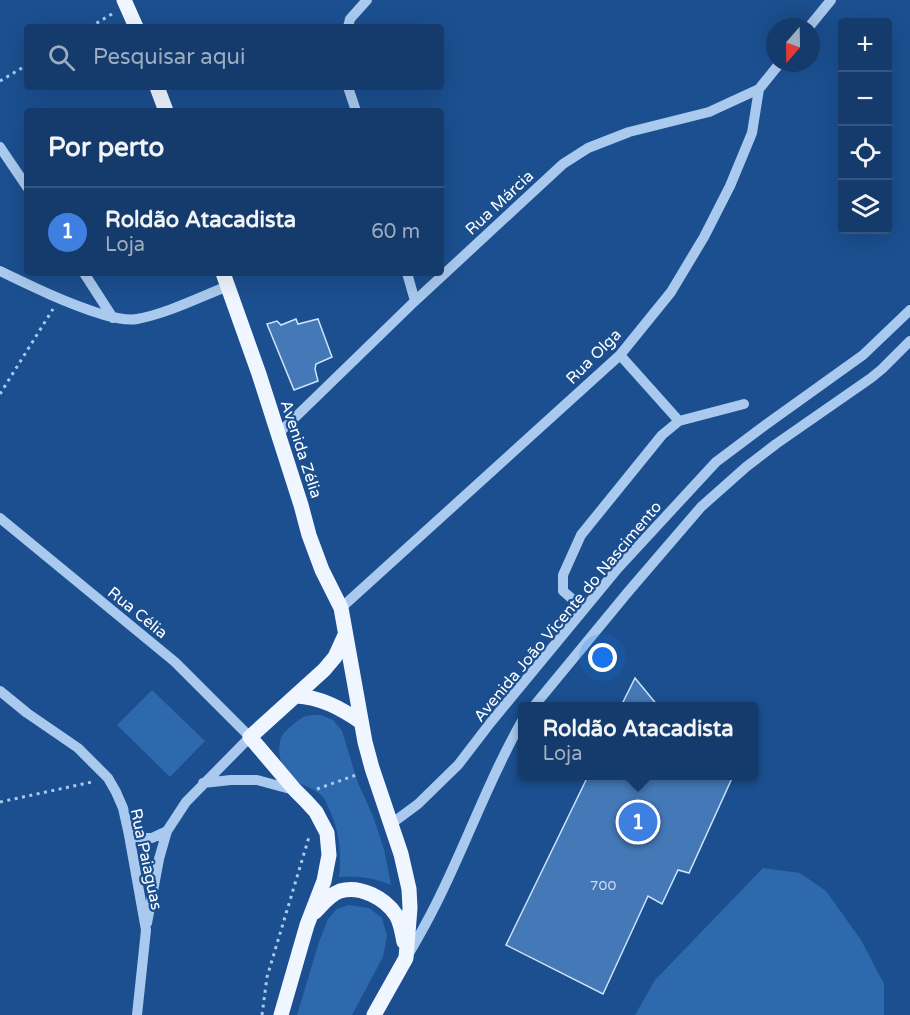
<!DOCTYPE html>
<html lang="pt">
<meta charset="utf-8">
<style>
body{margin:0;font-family:"Varela Round",sans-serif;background:#214673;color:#f1f3f6}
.controls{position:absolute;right:18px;top:18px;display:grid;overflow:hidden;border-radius:6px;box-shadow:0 6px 24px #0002}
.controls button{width:54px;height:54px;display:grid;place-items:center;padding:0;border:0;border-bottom:2px solid #33557e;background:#143b6b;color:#f1f3f6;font:30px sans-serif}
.compass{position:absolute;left:766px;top:18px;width:54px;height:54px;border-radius:50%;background:#143b6b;box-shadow:0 6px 24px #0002;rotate:200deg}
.you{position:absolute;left:603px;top:658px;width:21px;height:21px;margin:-15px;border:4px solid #fff;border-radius:50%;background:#1a73e8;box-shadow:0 0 0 9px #1a73e833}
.badge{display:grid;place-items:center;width:39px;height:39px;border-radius:50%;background:#8abfa5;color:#fff;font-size:20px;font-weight:700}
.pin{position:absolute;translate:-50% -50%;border:3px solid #fff;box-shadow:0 2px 6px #0006}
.popup{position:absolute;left:518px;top:702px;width:240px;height:78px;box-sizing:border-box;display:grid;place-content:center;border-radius:6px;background:#143b6b;filter:drop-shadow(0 2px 4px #0005);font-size:20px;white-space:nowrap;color:#9dadc1}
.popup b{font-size:22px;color:#f1f3f6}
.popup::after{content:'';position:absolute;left:50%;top:100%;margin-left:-12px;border:12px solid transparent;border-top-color:#143b6b}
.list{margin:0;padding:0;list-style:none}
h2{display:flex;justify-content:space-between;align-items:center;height:78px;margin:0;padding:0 24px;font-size:26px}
h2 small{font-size:20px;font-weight:400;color:#9dadc1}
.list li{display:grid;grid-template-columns:39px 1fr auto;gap:18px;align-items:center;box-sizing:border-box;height:90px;padding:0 24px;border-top:2px solid #33557e}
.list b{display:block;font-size:22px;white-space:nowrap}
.list p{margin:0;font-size:20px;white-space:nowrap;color:#9dadc1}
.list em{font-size:20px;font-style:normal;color:#9dadc1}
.icon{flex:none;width:33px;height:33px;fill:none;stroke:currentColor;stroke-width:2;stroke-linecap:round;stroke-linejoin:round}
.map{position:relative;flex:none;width:910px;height:1015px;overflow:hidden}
.search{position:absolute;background:#143b6b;box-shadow:0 6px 24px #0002;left:24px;top:24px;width:420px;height:66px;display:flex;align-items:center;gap:15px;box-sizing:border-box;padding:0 21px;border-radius:6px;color:#9dadc1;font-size:22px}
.panel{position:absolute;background:#143b6b;box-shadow:0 6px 24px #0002;left:24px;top:108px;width:420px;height:168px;border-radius:6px}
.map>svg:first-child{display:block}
</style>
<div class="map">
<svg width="910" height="1015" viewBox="0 0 910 1015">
<rect width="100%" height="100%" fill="#1b4f8f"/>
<path fill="#2e69ad" d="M152 690 205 741 170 777 117 725Z
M321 715 333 720 342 731 358 783 373 816 384 849 391 885C371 877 360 876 339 877 342 851 339 828 327 805 326 802 325 799 323 797 315 787 300 786 291 778 280 769 276 748 282 736 286 729 297 721 303 717 308 715 315 715 321 715Z
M763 868 800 873 826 891 861 940 884 984V1015H635L655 980Z
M349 905 369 908 382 918 387 936 383 957 352 1015H297L319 942 328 919 337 909Z"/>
<path fill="#4478b7" stroke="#cfe3fa" stroke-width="1.5" d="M296 319 298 324 318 319 332 357 316 364 315 369 318 381 294 390 267 324 277 321 281 325Z
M635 678 658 706H621Z
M588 776H733L689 873 678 870 662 904 648 896 603 994 506 945Z"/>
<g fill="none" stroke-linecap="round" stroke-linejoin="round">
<path stroke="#a9c9ee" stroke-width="3" stroke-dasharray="3 4.5" stroke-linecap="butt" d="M90 27 112 14
M0 81 27 65
M0 394 53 309
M317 789 356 775
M0 802 92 782
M262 1015 267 977 309 837"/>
<path stroke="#a9c9ee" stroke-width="10" d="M348 27 350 19 367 0
M809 27 831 0
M348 87 356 111
M0 147 27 187
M0 271C33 287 66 303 101 314 112 317 126 321 137 319 166 314 200 297 228 286
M84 273 113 318
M407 273 415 301
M620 355 679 421
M278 434 415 301 563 164 588 148 629 132 709 112 759 89
M0 518 175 662 250 737 186 802 167 831 152 838H142L129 835
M341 608 620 355 671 292 704 237 730 186 752 133 759 89 780 63
M584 609 563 591V575L581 535 662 435 679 421 744 404
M0 691 27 713 78 748 108 778 116 792 123 808 129 835 146 930 137 1015
M534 706 628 592 701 507 746 467 776 444 871 378 882 369 910 341
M203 783 231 780H257L294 790
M391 824 418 804 458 765 491 722 618 568 716 462 764 426 863 355 910 310
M147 923 159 859 167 831
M408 955C418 938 428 920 437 902 467 842 489 779 522 721"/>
<path stroke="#f0f6ff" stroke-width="15" d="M124 0 136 27
M157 87 166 111
M223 273 259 374 301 505 309 535 322 570 341 608 365 742 372 768 401 854 409 889 410 908 406 958 374 1015
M296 696C321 697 342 709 361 722
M315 912C322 905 329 895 340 891 360 885 385 898 396 915 401 923 402 933 404 942
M281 1015 307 925 324 881 329 855 327 833 316 812 306 801 295 790 250 737 324 670 335 657 345 635"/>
</g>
<g text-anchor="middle" stroke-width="4.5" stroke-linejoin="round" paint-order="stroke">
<g font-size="14" fill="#d0dded">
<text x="603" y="890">700</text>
</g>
<g font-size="16" fill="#fff" stroke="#1b4f8f">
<text transform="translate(499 202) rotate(-43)" y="6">Rua Márcia</text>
<text transform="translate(593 356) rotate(-45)" y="6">Rua Olga</text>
<text transform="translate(302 449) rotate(72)" y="6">Avenida Zélia</text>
<text transform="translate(567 611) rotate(-50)" y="6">Avenida João Vicente do Nascimento</text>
<text transform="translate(138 612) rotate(39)" y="6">Rua Célia</text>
<text transform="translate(147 859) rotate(78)" y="6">Rua Paiaguas</text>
</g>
</g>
</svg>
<div class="controls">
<button>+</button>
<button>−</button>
<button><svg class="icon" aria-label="locate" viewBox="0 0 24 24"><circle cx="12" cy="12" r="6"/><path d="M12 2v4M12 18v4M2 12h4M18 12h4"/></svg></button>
<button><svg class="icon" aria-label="layers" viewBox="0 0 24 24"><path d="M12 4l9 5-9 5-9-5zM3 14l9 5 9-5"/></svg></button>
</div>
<svg class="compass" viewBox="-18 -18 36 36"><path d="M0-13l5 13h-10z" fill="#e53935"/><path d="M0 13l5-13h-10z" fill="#9dadc1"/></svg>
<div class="you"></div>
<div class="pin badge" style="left:638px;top:822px;background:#3f7fe0">1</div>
<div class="popup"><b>Roldão Atacadista</b>Loja</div>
<div class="search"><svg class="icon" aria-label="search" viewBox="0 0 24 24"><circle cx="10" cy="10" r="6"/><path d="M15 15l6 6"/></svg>Pesquisar aqui</div>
<section class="panel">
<h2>Por perto<small></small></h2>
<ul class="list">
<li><span class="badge" style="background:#3f7fe0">1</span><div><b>Roldão Atacadista</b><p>Loja</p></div><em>60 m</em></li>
</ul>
</section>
</div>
